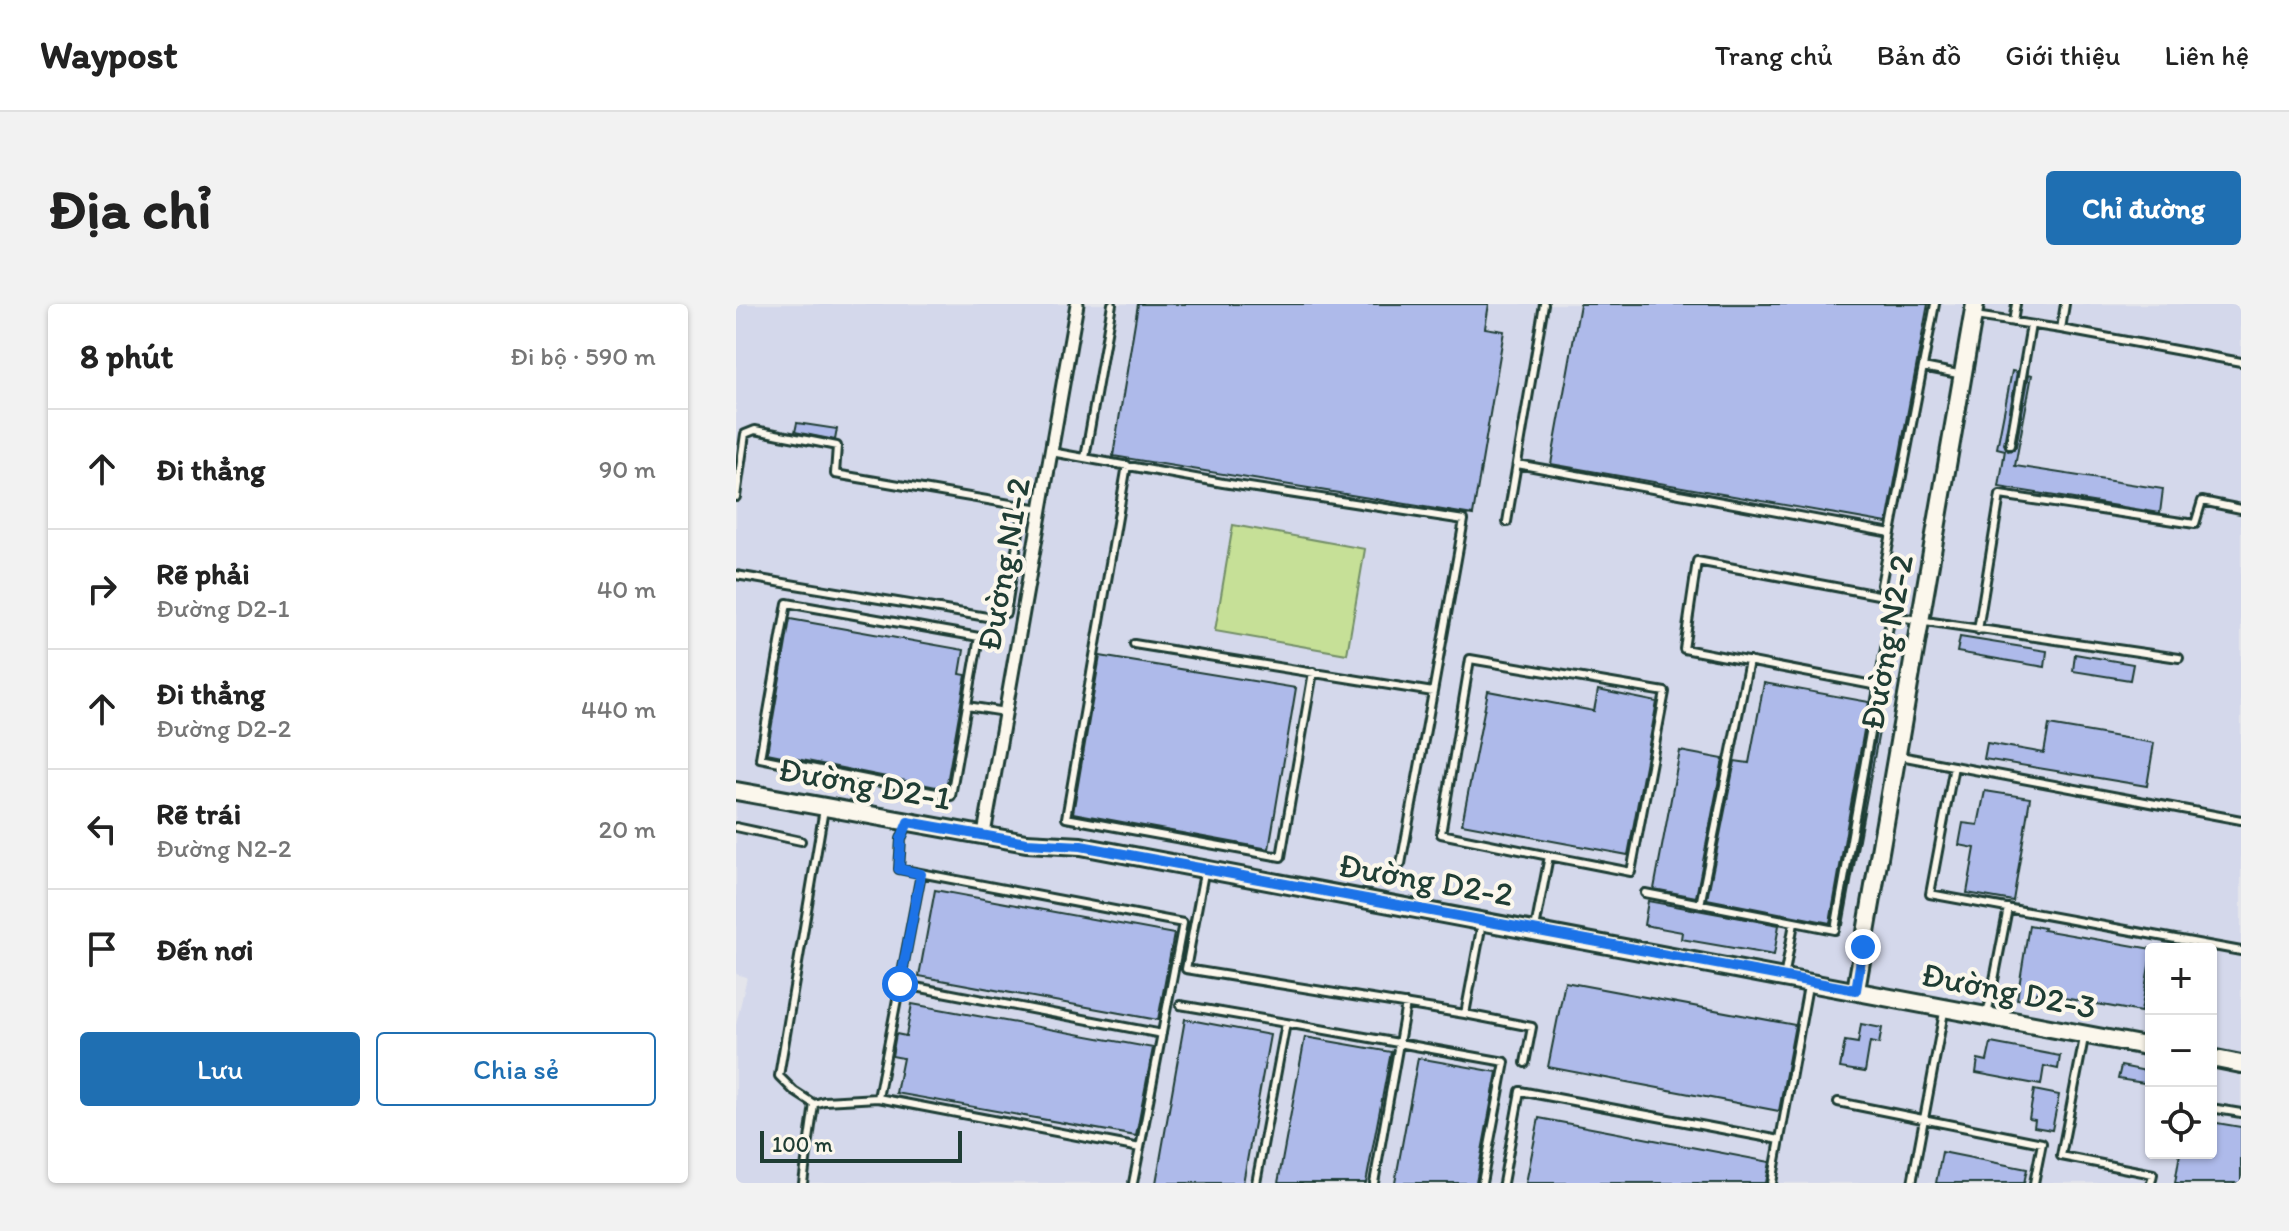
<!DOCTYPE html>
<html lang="vi">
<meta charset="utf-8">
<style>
body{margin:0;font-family:Itim,sans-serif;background:#f2f2f2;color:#222}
.controls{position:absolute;right:24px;bottom:24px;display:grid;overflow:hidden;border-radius:8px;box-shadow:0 2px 6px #0004}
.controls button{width:72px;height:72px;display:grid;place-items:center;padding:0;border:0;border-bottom:2px solid #e0e0e0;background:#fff;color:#222;font:40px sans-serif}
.scale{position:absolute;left:24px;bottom:20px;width:202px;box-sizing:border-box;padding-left:8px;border:4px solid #1f3d34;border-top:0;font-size:22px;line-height:28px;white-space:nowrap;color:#1f3d34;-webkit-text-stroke:6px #fbf7ec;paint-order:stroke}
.stop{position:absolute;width:24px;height:24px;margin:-18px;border:6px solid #1a73e8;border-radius:50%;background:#fff}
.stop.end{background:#1a73e8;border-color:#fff;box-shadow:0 2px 8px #0008}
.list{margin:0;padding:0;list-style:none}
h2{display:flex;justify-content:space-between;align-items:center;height:104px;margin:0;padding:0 32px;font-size:34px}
h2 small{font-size:26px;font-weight:400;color:#767676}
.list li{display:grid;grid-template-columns:52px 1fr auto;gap:24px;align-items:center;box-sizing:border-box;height:120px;padding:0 32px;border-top:2px solid #e0e0e0}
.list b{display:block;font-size:30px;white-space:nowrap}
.list p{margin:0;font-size:26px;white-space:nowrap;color:#767676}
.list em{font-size:26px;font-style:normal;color:#767676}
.actions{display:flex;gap:16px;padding:24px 32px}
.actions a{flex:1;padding:18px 0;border:2px solid #1f6fb2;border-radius:8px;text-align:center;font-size:28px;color:#1f6fb2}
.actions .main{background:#1f6fb2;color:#fff}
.icon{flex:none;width:44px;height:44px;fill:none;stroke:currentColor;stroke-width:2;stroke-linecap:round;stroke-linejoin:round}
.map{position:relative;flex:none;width:1505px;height:879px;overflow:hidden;border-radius:8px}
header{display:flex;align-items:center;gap:48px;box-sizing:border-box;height:112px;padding:0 40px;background:#fff;border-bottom:2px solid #e0e0e0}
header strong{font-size:38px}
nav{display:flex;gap:44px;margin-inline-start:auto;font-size:28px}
.intro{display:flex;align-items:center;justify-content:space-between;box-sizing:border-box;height:192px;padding:0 48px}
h1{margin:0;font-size:56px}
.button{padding:20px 36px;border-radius:8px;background:#1f6fb2;color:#fff;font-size:28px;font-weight:700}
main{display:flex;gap:48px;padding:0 48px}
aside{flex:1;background:#fff;border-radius:8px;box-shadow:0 2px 6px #0004}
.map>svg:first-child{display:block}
</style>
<header>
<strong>Waypost</strong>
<nav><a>Trang chủ</a><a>Bản đồ</a><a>Giới thiệu</a><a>Liên hệ</a></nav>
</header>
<div class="intro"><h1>Địa chỉ</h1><a class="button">Chỉ đường</a></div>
<main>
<aside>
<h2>8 phút<small>Đi bộ · 590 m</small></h2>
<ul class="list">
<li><svg class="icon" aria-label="ahead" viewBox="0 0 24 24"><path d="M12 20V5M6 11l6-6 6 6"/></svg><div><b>Đi thẳng</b></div><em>90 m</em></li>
<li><svg class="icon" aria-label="right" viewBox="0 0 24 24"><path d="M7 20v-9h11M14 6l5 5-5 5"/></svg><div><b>Rẽ phải</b><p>Đường D2-1</p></div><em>40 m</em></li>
<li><svg class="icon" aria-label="ahead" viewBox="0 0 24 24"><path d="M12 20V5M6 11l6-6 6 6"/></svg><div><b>Đi thẳng</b><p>Đường D2-2</p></div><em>440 m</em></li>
<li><svg class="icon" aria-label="left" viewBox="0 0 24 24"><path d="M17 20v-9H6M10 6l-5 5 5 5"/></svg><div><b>Rẽ trái</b><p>Đường N2-2</p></div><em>20 m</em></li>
<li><svg class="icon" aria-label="arrive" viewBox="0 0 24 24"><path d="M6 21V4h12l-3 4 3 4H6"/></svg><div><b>Đến nơi</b></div></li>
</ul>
<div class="actions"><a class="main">Lưu</a><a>Chia sẻ</a></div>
</aside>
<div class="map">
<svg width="1505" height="879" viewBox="0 0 1505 879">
<rect width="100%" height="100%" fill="#e4e5eb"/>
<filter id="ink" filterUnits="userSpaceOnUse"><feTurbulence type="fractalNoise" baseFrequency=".0125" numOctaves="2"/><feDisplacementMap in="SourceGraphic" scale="16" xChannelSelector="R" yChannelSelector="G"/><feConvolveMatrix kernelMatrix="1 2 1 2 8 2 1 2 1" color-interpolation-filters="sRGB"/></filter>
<g filter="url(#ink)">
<path fill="#d4d8eb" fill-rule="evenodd" d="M0 0H1505V879H0V721L11 673 0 670ZM1415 645H1475V849H1415Z"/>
<path fill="#c6e097" stroke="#728e66" stroke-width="2" d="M497 221 629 245 611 350 479 327Z"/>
<path fill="#aebaea" stroke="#1f3d34" stroke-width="2" d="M402 0H753L749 24 768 27 737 211 377 152Z
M844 0H1192L1151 219 815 160Z
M1276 67 1281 68 1268 140 1272 147 1277 146 1280 142 1293 70 1296 71 1279 162 1427 185 1424 209 1263 183 1269 146 1261 144Z
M61 119 101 125 99 136 59 128Z
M54 315 228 346 224 370 230 371 210 485 31 449Z
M1224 333 1311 347 1309 363 1221 348Z
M1339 350 1397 360 1394 376 1337 367Z
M364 352 560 384 533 545 337 509Z
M1028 379 1133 398 1094 619 971 595 999 457 1013 459Z
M862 386 921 398 892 551 726 520 752 387 858 407Z
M1145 400 1148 401 1107 621H1106Z
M1313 421 1418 439 1411 482 1248 455 1251 439 1308 449Z
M944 447 987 455 960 593 918 585Z
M1249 487 1294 494 1277 597 1231 589 1239 544 1223 541 1227 519 1242 521Z
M199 586 438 630 422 716 183 672Z
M912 597 1043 621 1038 651 945 635 946 628 908 621Z
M1293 621 1308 624 1307 626 1416 645 1405 708 1300 689 1299 698 1281 695Z
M829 678 1059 721 1043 807 812 763Z
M176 700 417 744 400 832 160 789 167 754 156 752 160 730 170 732Z
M449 715 534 731 507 879H420Z
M1125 720 1146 724 1143 740 1134 738 1129 768 1104 764 1109 737 1122 739Z
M569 733 655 748 630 879H542Z
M1255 739 1324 752 1322 765 1308 762 1305 781 1240 769 1242 755 1251 757Z
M682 754 761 768 740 879H659Z
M1385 762 1415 768V780L1382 775Z
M1298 786 1323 791 1316 826 1298 823 1299 816 1293 815Z
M803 814 1034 858 1030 879H790Z
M1475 818 1505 823V879H1439L1444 849H1475Z
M1206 848 1291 865 1288 879H1200Z"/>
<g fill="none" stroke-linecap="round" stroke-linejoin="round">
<g stroke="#1f3d34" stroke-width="12">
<path id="lane" d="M1239 12 1325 25 1329 0
M1277 18 1280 0
M1325 25 1505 58
M1187 63 1227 71
M1274 141 1295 21
M315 148 487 179 728 216 697 388 398 340
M349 154 376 0
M781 160 1155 229
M391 161 330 514 545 553 577 368
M0 193 9 130 19 126 101 142 99 170 304 205
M771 218 808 0
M0 271 257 314 270 309 287 203
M1145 281 1199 0
M51 299 243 333 215 492 24 454Z
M1155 312 1443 354
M1242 326 1264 191 1459 220 1466 197 1505 205
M231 402 269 408
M1164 452 1505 516
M1218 462 1194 590 1505 647
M172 518 165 535 163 565 447 619 404 844 142 794 185 570
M0 523 65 537
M665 560 697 388
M468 569 450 665 729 710 746 619
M909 589 1099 626 1158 294 961 257 948 345 1142 382
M964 601 1013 357
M799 625 813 552 895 568 929 388 734 355 705 530 813 552
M1048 674 1058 619
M164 680 426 730
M444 701 550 719 520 879
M729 710 796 723 789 759
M1251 712 1272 604
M550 719 769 758 746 879
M1348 734 1325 852 1417 870 1415 879
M1102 798 1306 839 1298 879
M78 800 58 787 43 772 88 505
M1475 804 1505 809
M67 879 78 800 88 797 142 794
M397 879 404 844
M638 879 670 700
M767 879 784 787 1044 836
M1036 879 1072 682
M1176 879 1208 708"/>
</g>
<g stroke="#1f3d34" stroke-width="17">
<path id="street" d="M248 530 341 0"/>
</g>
<g stroke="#1f3d34" stroke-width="22">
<path id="secondary" d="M0 487 290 539 345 542 1415 743
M1120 686 1239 0
M1475 754 1505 760"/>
</g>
<use href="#lane" stroke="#fbf7ec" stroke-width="6"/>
<use href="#street" stroke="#fbf7ec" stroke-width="11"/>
<use href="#secondary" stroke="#fbf7ec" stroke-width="16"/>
</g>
</g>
<g fill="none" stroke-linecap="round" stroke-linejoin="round" filter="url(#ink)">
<path stroke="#1a73e8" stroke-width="10" d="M164 680 185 570 163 565 165 535 172 518 290 539 345 542 1120 686 1127 643"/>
</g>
<g text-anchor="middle" stroke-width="8" stroke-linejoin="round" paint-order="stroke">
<g font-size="34" fill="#1f3d34" stroke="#fbf7ec">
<text transform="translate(267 260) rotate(-80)" y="12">Đường N1-2</text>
<text transform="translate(1150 338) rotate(-80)" y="12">Đường N2-2</text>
<text transform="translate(129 479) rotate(10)" y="12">Đường D2-1</text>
<text transform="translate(690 575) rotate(10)" y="12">Đường D2-2</text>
<text transform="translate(1273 686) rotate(11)" y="12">Đường D2-3</text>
</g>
</g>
</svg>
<div class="controls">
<button>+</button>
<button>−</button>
<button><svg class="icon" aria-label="locate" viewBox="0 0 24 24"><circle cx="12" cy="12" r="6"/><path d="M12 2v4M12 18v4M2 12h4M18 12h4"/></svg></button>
</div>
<div class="scale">100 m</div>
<div class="stop" style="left:164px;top:680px"></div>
<div class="stop end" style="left:1127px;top:643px"></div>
</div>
</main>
